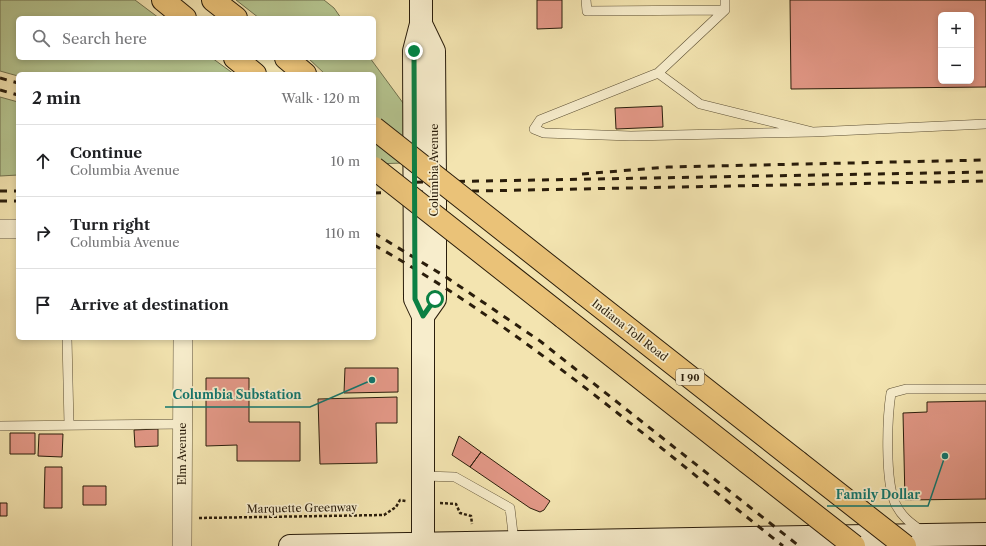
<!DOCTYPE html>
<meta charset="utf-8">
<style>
body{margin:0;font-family:"Libre Caslon Text",serif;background:#f2f2f2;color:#202124}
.controls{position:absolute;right:12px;top:12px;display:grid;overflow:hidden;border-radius:6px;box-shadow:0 2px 6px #0003}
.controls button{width:36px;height:36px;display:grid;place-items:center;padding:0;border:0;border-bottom:1px solid #e0e0e0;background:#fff;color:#202124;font:20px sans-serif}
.stop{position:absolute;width:12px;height:12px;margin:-9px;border:3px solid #0b8043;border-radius:50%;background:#fff}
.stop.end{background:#0b8043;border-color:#fff;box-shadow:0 1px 4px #0008}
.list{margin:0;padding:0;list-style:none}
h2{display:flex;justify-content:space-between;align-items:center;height:52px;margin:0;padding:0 16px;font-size:17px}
h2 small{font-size:13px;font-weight:400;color:#757577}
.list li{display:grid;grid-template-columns:26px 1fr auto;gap:12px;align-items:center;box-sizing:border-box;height:72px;padding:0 16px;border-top:1px solid #e0e0e0}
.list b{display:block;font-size:15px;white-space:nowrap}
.list p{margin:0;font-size:13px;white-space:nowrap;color:#757577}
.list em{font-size:13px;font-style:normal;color:#757577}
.icon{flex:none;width:22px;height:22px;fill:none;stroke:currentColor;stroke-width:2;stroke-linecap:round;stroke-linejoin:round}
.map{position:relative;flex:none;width:986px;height:546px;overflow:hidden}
.search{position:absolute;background:#fff;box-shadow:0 2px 6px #0003;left:16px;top:16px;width:360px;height:44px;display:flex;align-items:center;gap:10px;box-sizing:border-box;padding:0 14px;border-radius:6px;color:#757577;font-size:15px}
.panel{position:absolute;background:#fff;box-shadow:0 2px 6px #0003;left:16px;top:72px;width:360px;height:268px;border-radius:6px}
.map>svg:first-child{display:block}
</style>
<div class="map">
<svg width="986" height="546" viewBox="0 0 986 546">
<rect width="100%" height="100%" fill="#f3e4b0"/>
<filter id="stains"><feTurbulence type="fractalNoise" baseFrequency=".005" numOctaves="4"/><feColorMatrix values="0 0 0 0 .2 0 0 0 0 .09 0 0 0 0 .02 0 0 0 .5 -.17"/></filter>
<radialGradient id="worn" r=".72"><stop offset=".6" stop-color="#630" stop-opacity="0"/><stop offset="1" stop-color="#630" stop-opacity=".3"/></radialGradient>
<path fill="#b5c590" stroke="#70714e" d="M0 0H135L159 18H18V58H212L234 74H18V76L0 71Z
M236 0H324L334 8 341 18H259Z
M308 58H370L406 107 403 163 374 164V74H325Z
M0 97 18 102V175L0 176Z"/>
<path fill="#e39887" stroke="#2a1d0b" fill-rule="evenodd" d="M537 0H562V28L537 29Z
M790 0H986V87L791 89ZM941 15H971V81H941Z
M662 106 663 127 616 129 615 108Z
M345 368H398V392L344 393Z
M206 378H249V422H300V461H237V445L206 446Z
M397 397V423H376L377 463 320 464 318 399Z
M986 401V499L905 500 903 413 927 412V402Z
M158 429V446L135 447 134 430Z
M10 433H35V454H10Z
M39 434H63L62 457 38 456Z
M459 436 481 452 470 467 452 455Z
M481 452 550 501 544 510 540 512 530 508 470 467Z
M45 467H62V508H44Z
M83 486H106V505H83Z
M0 503H7V516H0Z"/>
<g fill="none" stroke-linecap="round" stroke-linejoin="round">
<g stroke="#5c4f34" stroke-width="10">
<path id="lane" d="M586 0 587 11 725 10V0
M725 10 658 73 540 120 534 129 544 133 631 136 813 132
M658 73 700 104 813 132 986 124
M67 338 69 425
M0 426 183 424
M424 476 455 477 510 508 514 542
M922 531C910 523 901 516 895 503 885 480 887 418 891 393L906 389H986"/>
</g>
<g stroke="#5c4f34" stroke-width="20">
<path id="street" d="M0 229H18
M182 546 183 338"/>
</g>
<g stroke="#2a1d0b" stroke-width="24">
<path id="secondary" d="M421 0V24L414 51 415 299 423 316V546
M421 24 434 51 435 182V299L423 316
M290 546 986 534"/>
</g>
<g stroke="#2a1d0b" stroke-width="24">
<path id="highway" d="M163 0 185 18
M213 0 236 18
M235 58 255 74
M286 58 305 74
M583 293 798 462
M563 317 747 462"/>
</g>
<path stroke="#2a1d0b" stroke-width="2.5" stroke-dasharray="3 2" stroke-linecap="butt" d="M440 503 456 504 460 513 471 516 472 524
M199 518 384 515 396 507 400 500 406 501"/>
<use href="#lane" stroke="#f7edcc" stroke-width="9"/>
<use href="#street" stroke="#f7edcc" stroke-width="19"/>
<use href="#secondary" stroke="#f7edcc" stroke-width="22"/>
<use href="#highway" stroke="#eac278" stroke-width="22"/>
<path stroke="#2a1d0b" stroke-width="3" stroke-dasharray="7 7" stroke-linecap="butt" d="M0 78 18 83
M0 90 18 95
M582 174 668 167 986 160
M374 183 986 172
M0 191H18
M374 193 986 181
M0 201H18
M374 233 446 277 540 341 799 546
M374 245C522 328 651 441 783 546"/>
<g stroke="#2a1d0b" stroke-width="24" stroke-linecap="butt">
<path id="highway-bridge" d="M374 128 583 293
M374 168 563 317
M747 462 854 546
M798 462 905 546"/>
</g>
<use href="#highway-bridge" stroke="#eac278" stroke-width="22"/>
</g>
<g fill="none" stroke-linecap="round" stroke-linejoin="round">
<path stroke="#0b8043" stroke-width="5" d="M414 51 415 299 423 316 435 299"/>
</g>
<g text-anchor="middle" stroke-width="3.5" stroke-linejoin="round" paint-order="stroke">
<rect fill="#f7edcc" stroke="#685b45" stroke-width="1" x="676" y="369" width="28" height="16" rx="3"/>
<g font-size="10" font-weight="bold" fill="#2a1d0b">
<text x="690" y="381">I 90</text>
</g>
<g font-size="11" fill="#2a1d0b" stroke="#f7edcc">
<text transform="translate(434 170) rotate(-90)" y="4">Columbia Avenue</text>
<text transform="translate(630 330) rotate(38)" y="4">Indiana Toll Road</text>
<text transform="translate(182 454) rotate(-90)" y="4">Elm Avenue</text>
<text transform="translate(302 508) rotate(-1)" y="4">Marquette Greenway</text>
</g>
</g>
<path fill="none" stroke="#0f766e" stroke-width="1.5" d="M372 380L310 407H165M945 456L928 506H827"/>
<g fill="#0f766e" stroke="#f7edcc" stroke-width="1.5">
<circle cx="372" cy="380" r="4"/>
<circle cx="945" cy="456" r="4"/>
</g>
<g font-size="12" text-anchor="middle" font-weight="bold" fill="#0f766e" stroke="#f7edcc" stroke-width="3.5" stroke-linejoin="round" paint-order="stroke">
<text x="237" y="399">Columbia Substation</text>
<text x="878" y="499">Family Dollar</text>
</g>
<rect width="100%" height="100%" filter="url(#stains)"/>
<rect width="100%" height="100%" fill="url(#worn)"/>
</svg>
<div class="controls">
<button>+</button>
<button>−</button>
</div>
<div class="stop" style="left:435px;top:299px"></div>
<div class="stop end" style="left:414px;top:51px"></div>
<div class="search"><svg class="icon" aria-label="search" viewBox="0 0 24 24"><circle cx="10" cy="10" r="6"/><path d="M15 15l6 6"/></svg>Search here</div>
<section class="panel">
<h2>2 min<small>Walk · 120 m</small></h2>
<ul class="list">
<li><svg class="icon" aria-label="ahead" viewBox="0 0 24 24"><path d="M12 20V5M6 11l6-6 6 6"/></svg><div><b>Continue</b><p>Columbia Avenue</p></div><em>10 m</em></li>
<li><svg class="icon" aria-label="right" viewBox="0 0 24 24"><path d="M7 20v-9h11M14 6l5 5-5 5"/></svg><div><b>Turn right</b><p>Columbia Avenue</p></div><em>110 m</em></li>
<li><svg class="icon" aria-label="arrive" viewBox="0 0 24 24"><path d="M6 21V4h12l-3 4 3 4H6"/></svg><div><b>Arrive at destination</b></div></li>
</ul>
</section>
</div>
